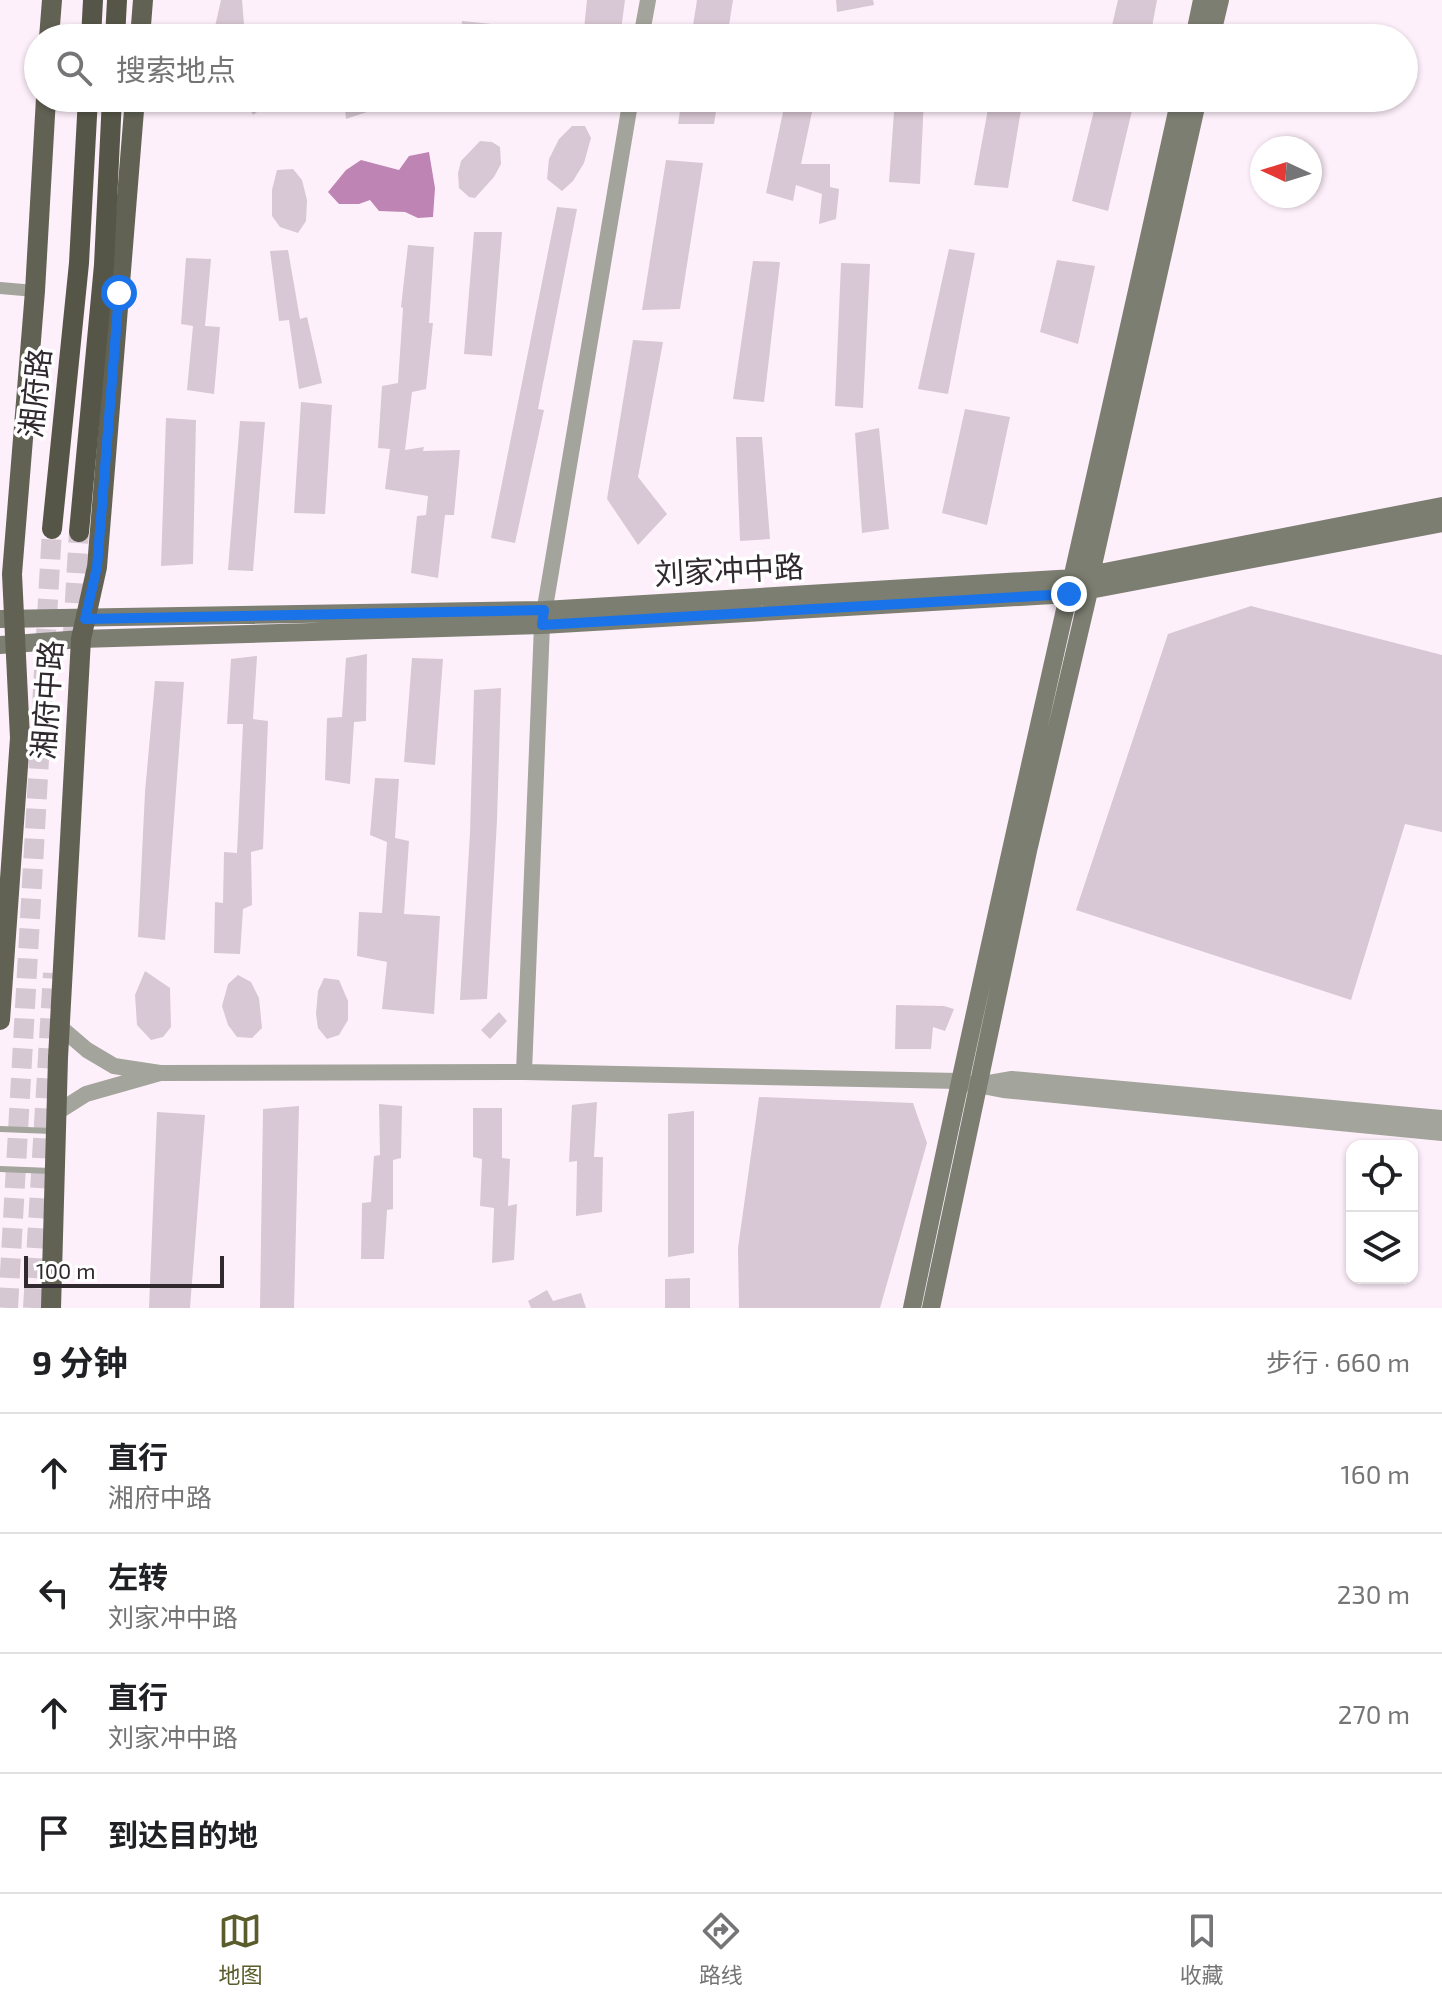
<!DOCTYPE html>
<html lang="zh">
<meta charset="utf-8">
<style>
body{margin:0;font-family:"Exo 2","Noto Sans SC",sans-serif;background:#f6f6f6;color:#202124}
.controls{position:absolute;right:24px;bottom:24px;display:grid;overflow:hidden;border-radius:16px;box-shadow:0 2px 6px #0004}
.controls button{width:72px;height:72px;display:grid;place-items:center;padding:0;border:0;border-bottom:2px solid #e0e0e0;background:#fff;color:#202124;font:40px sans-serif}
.compass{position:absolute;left:1250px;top:136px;width:72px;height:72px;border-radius:50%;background:#fff;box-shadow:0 2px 6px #0004;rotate:274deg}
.scale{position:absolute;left:24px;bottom:20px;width:200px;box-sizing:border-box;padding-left:8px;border:4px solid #302a2f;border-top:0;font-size:22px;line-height:28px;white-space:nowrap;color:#302a2f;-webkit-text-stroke:6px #fff;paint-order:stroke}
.stop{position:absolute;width:24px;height:24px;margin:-18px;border:6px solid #1a73e8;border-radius:50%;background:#fff}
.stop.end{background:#1a73e8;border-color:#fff;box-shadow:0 2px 8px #0008}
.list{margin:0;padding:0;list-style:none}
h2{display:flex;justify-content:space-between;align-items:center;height:104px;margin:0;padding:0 32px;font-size:34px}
h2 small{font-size:26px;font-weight:400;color:#757577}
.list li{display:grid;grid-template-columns:52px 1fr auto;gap:24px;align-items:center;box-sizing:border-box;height:120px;padding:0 32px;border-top:2px solid #e0e0e0}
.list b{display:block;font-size:30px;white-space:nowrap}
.list p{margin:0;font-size:26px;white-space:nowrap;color:#757577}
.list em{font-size:26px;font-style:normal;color:#757577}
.icon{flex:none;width:44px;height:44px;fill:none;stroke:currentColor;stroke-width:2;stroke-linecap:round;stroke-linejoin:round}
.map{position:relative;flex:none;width:1442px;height:1308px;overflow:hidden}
.search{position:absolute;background:#fff;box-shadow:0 2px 6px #0004;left:24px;right:24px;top:24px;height:88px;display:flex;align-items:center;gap:20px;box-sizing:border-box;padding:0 28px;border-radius:44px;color:#757577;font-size:30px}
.sheet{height:584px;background:#fff}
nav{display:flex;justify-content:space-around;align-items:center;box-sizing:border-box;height:112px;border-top:2px solid #e0e0e0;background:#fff;font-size:22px;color:#757577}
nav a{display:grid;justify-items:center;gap:4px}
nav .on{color:#5a5d2b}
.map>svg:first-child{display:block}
</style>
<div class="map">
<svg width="1442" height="1308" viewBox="0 0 1442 1308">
<rect width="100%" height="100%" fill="#fef0fb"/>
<path fill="#be85b4" d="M429 152 435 188 433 217 418 218 405 212 379 211 370 200 359 204H339L328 192 346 170 361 160 399 170 409 156Z"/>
<path fill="#d8c7d4" d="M221 0H242L244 24 256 38H216L214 31Z
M587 0H625L620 38H583Z
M697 0H733L727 38H691Z
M836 0H873L874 5 837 12Z
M1118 0H1157L1150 38H1109Z
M462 21 492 24 488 38H460Z
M244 98H276L253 115Z
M344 98H369L370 111 346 119Z
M682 98H718L714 124H678Z
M786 98H815L801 164H830V187L839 189 836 219 819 224 822 194 796 185 793 201 766 193Z
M895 98H924L920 184 889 182Z
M990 98H1023L1008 188 974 185Z
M1097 98H1135L1108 211 1072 201Z
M572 126H585L591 138 584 163 573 181 562 191 547 179 549 159 559 139Z
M480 141 492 142 500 147 501 164 494 177 475 198 469 197 459 188 458 173 461 161Z
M666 160 703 163 680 309 642 310Z
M293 169 302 180 307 200 306 221 298 233 280 227 272 216V190L277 170Z
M557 207 577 209 538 409 544 410 515 543 491 538Z
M474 232H502L492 356 464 354Z
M408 245 434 247 429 323H433L426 389 412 392 405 450 424 447 423 451 460 450 454 515H445L438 578 411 573 417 516 426 515 428 496 385 489 390 449 378 448 382 386 398 383 403 308 401 307Z
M949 249 975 253 948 394 918 389Z
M288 250 300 319 307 317 322 383 299 389 289 320 279 321 270 251Z
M186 258 211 259 205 326 220 327 214 394 187 390 193 326 181 324Z
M1057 260 1095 266 1078 344 1040 332Z
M753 261 780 262 764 402 733 399Z
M841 263 870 264 863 408 835 406Z
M633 340 663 342 638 477 667 514 638 545 607 499Z
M301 402 332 405 325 514 294 513Z
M965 409 1010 417 987 525 942 513Z
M166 418 196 420 193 564 161 566Z
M240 421 265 422 253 571 228 570Z
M879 428 889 529 862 533 855 433Z
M736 437H762L770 539 740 541Z
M1251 606 1442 655V832L1405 824 1351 1000 1076 910 1168 634Z
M367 654 366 721 354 722 350 784 325 780 327 718 342 717 346 658Z
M257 656 253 719 268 721 263 849 251 852 252 905 243 909 240 954 214 953 215 902 223 903 224 852 237 853 243 724H227L231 659Z
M412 658 443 659 435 765 404 762Z
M155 681 184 682 165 940 138 937 145 792Z
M501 688 497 820 487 999 460 1000 470 833 474 690Z
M375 778 399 779 395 838 409 841 404 914 440 916 434 1014 382 1009 387 962 357 956 359 912 382 913 387 842 370 835Z
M145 971 170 988 171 1027 163 1037 151 1040 137 1025 135 995Z
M238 975 251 982 259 998 262 1028 252 1038 237 1037 228 1025 222 1006 228 984Z
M324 978 339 980 348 1001V1020L339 1035 327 1039 318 1028 316 1014 318 991Z
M896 1005 944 1006 954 1009 945 1031 933 1027 931 1049H895Z
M499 1012 507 1021 490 1039 481 1030Z
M759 1097 913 1103 927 1143 880 1308H739L738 1248Z
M597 1102 594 1157H603L602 1212 576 1216 577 1161 569 1162 572 1105Z
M379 1104 402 1106 401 1158 393 1160V1209L387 1210 384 1259H361L362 1203 371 1202 374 1156 380 1155Z
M299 1106 294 1308H260L263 1109Z
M473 1108H502V1158L510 1159 508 1206 517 1204 514 1260 492 1263 494 1208 480 1206 482 1159 473 1157Z
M694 1111V1253L668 1257V1114Z
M157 1112 205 1115 190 1308H149Z
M690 1278V1308H665V1279Z
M547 1290 553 1301 581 1293 586 1308H531L528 1301Z"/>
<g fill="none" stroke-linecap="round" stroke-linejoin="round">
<path stroke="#d5c8d2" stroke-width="20" stroke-dasharray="20 10" stroke-linecap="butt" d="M73 633 79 532
M8 1308 52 529
M33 1308 53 973"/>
<path stroke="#a3a49c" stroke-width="6" d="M0 1129 52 1131
M0 1169 51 1171"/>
<path stroke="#a3a49c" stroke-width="12" d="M0 288 35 291"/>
<path stroke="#a3a49c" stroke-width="16" d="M641 38 648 0
M524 1072 542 625 631 98
M160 1073 524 1072 959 1081 970 1084
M56 1113 86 1094 160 1073 114 1066 87 1050 59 1026
M1442 1118 1012 1079 977 1085 1003 1090 1442 1133"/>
<path stroke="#7c7e72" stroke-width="18" d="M1194 38 1202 0
M1211 38 1220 0
M0 619 544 610 1074 578 1442 506
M0 645 81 639 542 625 1069 594 1442 523
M912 1308C996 903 1091 501 1180 98
M931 1308 1028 851 1089 591 1091 574 1198 98"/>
<path stroke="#616254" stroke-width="20" d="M49 38 52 0
M140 38 143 0
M0 1020 20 738 12 574 35 291 46 98
M51 1308 58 1058 81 639 97 567 135 98"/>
<path stroke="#565648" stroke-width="20" d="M91 38 93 0
M115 38 117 0
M52 529 79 263 88 98
M79 532 104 265 112 98"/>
</g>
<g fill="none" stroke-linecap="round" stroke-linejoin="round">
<path stroke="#1a73e8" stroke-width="10" d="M119 293 97 567 85 619 544 610 542 625 1069 594"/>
</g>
<g text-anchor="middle" stroke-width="7" stroke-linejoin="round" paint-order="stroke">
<g font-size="30" fill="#302a2f" stroke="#fff">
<text transform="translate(36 393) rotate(-84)" y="10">湘府路</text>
<text transform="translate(729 571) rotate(-3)" y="10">刘家冲中路</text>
<text transform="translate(48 700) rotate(-86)" y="10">湘府中路</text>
</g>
</g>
</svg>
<div class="controls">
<button><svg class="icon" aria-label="locate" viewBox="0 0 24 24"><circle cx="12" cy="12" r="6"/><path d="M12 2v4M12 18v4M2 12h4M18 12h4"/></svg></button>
<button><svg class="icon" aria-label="layers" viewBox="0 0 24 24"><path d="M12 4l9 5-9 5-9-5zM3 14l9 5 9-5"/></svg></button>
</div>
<svg class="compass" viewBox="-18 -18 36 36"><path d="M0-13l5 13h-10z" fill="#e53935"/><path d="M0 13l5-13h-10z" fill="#757577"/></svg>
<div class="scale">100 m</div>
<div class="stop" style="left:119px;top:293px"></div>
<div class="stop end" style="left:1069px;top:594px"></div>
<div class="search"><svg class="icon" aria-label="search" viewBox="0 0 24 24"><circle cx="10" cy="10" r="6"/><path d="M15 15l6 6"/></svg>搜索地点</div>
</div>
<section class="sheet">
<h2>9 分钟<small>步行 · 660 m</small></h2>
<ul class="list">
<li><svg class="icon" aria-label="ahead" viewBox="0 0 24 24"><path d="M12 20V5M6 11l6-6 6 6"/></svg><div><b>直行</b><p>湘府中路</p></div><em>160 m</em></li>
<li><svg class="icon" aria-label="left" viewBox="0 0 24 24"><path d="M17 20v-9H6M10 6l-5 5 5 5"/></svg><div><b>左转</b><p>刘家冲中路</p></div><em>230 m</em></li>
<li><svg class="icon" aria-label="ahead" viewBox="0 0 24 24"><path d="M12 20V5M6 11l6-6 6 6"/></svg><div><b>直行</b><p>刘家冲中路</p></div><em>270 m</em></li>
<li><svg class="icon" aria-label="arrive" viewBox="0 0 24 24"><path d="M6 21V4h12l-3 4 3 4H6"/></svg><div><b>到达目的地</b></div></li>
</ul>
</section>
<nav>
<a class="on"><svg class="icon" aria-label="map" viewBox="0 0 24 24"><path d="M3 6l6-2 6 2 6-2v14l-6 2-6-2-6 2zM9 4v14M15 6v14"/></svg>地图</a>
<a><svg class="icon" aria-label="directions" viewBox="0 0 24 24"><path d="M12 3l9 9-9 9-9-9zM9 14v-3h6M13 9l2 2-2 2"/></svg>路线</a>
<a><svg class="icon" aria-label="saved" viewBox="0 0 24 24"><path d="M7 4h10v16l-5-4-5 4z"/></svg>收藏</a>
</nav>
